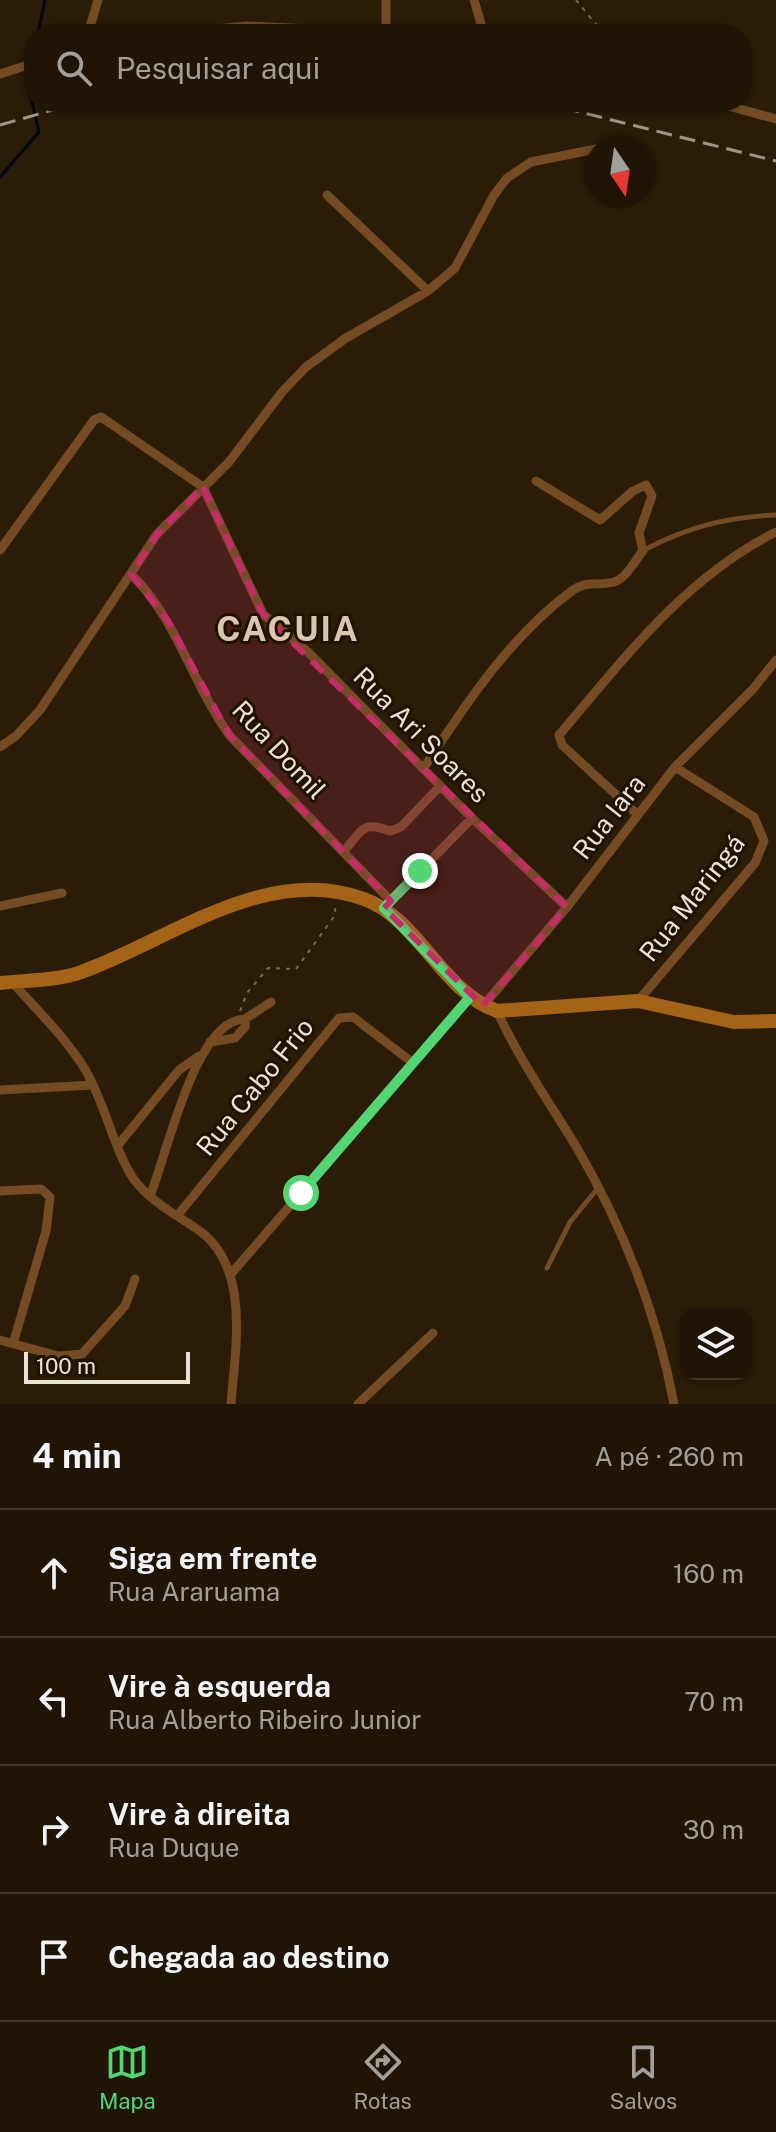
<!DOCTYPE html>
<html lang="pt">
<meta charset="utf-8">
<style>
body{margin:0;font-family:"Public Sans",sans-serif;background:#281e0e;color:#f1f3f6}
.controls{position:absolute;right:24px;bottom:24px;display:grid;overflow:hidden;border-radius:16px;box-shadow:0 2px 6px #0004}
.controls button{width:72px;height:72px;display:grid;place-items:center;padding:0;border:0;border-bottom:2px solid #3d3426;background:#201504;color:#f1f3f6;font:40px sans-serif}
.compass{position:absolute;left:584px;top:136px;width:72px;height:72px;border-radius:50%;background:#201504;box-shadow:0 2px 6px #0004;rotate:167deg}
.scale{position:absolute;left:24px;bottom:20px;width:166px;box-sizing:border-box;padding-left:8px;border:4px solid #ece2d5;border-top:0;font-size:22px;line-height:28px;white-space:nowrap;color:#ece2d5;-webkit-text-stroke:6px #201200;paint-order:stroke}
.stop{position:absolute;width:24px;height:24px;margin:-18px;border:6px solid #52d673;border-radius:50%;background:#fff}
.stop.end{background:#52d673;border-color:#fff;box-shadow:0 2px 8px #0008}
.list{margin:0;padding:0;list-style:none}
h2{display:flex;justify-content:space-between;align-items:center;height:104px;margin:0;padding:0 32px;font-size:34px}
h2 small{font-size:26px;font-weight:400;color:#a29f9a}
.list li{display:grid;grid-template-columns:52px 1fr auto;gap:24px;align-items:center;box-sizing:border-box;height:128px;padding:0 32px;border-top:2px solid #3d3426}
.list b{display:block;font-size:30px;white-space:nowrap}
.list p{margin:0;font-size:26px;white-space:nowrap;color:#a29f9a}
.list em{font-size:26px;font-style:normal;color:#a29f9a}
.icon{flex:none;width:44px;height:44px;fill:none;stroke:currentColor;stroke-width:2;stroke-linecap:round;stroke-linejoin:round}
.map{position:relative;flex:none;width:776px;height:1404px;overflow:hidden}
.search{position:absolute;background:#201504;box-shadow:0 2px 6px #0004;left:24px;right:24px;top:24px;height:88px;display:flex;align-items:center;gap:20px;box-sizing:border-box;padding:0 28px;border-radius:32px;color:#a29f9a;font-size:30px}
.sheet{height:616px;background:#201504}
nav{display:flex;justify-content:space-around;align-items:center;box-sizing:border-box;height:112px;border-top:2px solid #3d3426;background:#201504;font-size:22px;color:#a29f9a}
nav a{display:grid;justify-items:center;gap:4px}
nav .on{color:#52d673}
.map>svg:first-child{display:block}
</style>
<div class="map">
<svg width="776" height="1404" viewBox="0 0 776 1404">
<rect width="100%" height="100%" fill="#2a1c06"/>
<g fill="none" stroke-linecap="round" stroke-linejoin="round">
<path stroke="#00091a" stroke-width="3" d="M38 34 45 0
M0 177 39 132 27 80 34 52"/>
<path stroke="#766a57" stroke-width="2" stroke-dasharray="4 6" stroke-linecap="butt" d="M576 0 604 34
M240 1011 247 993 268 968 296 969 336 914 334 906"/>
<path stroke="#744b23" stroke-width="5" d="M644 550C688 527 726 517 776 515
M547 1268 570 1222 598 1188"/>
<path stroke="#744b23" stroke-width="9" d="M386 0V30
M474 0 484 34
M88 34 98 0
M164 34 247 26 412 34
M0 74 34 63
M714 102 776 119
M603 148 618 146
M327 195 428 291
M0 550 94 420 101 417 203 487 263 614 308 652 472 818 567 907
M131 574C177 619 192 684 230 736L391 901
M0 747 16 736 40 710 157 534 229 462 282 392 306 367 346 338 428 291 455 268 494 195 507 178 531 162 596 149
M423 769C465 705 510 636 573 590 588 580 598 586 614 582 626 579 635 560 643 551L639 533 652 496 646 485 633 491 600 520 536 481
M638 815 562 745 559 735C623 660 685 577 776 532
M344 851C362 831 362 820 390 831L401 827 440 786
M388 904 472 818
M0 906 62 893
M12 982C37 1010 67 1039 86 1071 105 1104 114 1149 133 1178 149 1201 177 1215 200 1231 251 1269 235 1350 231 1404
M638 1001 755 863 764 841 754 817 675 767
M483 1006 567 907 675 767 753 689 776 660
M497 1011C519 1059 549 1102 577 1148 623 1227 657 1314 674 1404
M210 1042 235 1038 245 1027V1019L271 1002
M0 1090 93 1085
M119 1144 179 1070 199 1056
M0 1191 41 1189 50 1197 46 1231 13 1344
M150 1196C167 1155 195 1019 245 1019
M177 1216 339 1018 353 1017 413 1063
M231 1274 470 997
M0 1340 58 1356 82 1354 125 1306 135 1279
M358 1404 433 1333"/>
<path stroke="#a56318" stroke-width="14" d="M0 983C27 980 59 981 84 971 171 939 268 863 364 899 419 919 440 990 497 1011L638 1001 734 1022 776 1021"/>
<path stroke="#a09484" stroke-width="3" stroke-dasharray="16 8" stroke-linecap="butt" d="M540 102 776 161
M0 125 81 102"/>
</g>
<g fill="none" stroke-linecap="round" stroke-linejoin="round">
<path stroke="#52d673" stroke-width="10" d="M301 1193 470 997 384 908 420 871"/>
</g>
<path fill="#c62c67" fill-opacity="0.2" stroke="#c62c67" stroke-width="6" stroke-dasharray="16 10" stroke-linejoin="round" d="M203 487 263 614 567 907 483 1006 384 908 391 901 230 736 168 621 131 574 157 534Z"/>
<g text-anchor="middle" stroke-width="6" stroke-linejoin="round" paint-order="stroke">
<g font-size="26" fill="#ece2d5" stroke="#201200">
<text transform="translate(421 735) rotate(45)" y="9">Rua Ari Soares</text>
<text transform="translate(279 750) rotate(47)" y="9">Rua Domil</text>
<text transform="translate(609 817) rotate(-52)" y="9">Rua Iara</text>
<text transform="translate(692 898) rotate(-52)" y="9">Rua Maringá</text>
<text transform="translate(255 1087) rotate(-51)" y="9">Rua Cabo Frio</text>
</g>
<g font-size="34" font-weight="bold" letter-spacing="2" fill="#dac7ad" stroke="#201200">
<text x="288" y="641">CACUIA</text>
</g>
</g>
</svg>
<div class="controls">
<button><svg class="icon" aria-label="layers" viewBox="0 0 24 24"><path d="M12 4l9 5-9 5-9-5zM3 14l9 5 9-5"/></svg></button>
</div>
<svg class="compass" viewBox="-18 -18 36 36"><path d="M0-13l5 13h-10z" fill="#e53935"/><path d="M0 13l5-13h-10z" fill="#a29f9a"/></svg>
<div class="scale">100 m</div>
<div class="stop" style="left:301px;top:1193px"></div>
<div class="stop end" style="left:420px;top:871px"></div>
<div class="search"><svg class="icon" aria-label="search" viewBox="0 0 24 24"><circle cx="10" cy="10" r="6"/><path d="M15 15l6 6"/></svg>Pesquisar aqui</div>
</div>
<section class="sheet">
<h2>4 min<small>A pé · 260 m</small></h2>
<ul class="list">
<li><svg class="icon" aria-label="ahead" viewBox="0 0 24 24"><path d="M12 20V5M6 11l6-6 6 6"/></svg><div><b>Siga em frente</b><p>Rua Araruama</p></div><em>160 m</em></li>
<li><svg class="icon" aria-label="left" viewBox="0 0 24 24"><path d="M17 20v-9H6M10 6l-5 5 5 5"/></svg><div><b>Vire à esquerda</b><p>Rua Alberto Ribeiro Junior</p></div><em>70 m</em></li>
<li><svg class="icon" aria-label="right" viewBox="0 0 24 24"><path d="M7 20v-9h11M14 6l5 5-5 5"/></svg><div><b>Vire à direita</b><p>Rua Duque</p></div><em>30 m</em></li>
<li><svg class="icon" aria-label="arrive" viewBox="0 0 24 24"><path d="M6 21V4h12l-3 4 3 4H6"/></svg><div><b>Chegada ao destino</b></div></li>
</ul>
</section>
<nav>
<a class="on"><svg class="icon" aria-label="map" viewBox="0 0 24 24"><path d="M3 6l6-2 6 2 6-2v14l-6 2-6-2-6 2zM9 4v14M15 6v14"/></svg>Mapa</a>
<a><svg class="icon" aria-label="directions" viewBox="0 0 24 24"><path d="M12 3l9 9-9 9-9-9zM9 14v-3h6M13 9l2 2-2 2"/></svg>Rotas</a>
<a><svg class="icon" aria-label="saved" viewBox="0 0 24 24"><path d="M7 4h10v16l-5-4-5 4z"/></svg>Salvos</a>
</nav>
